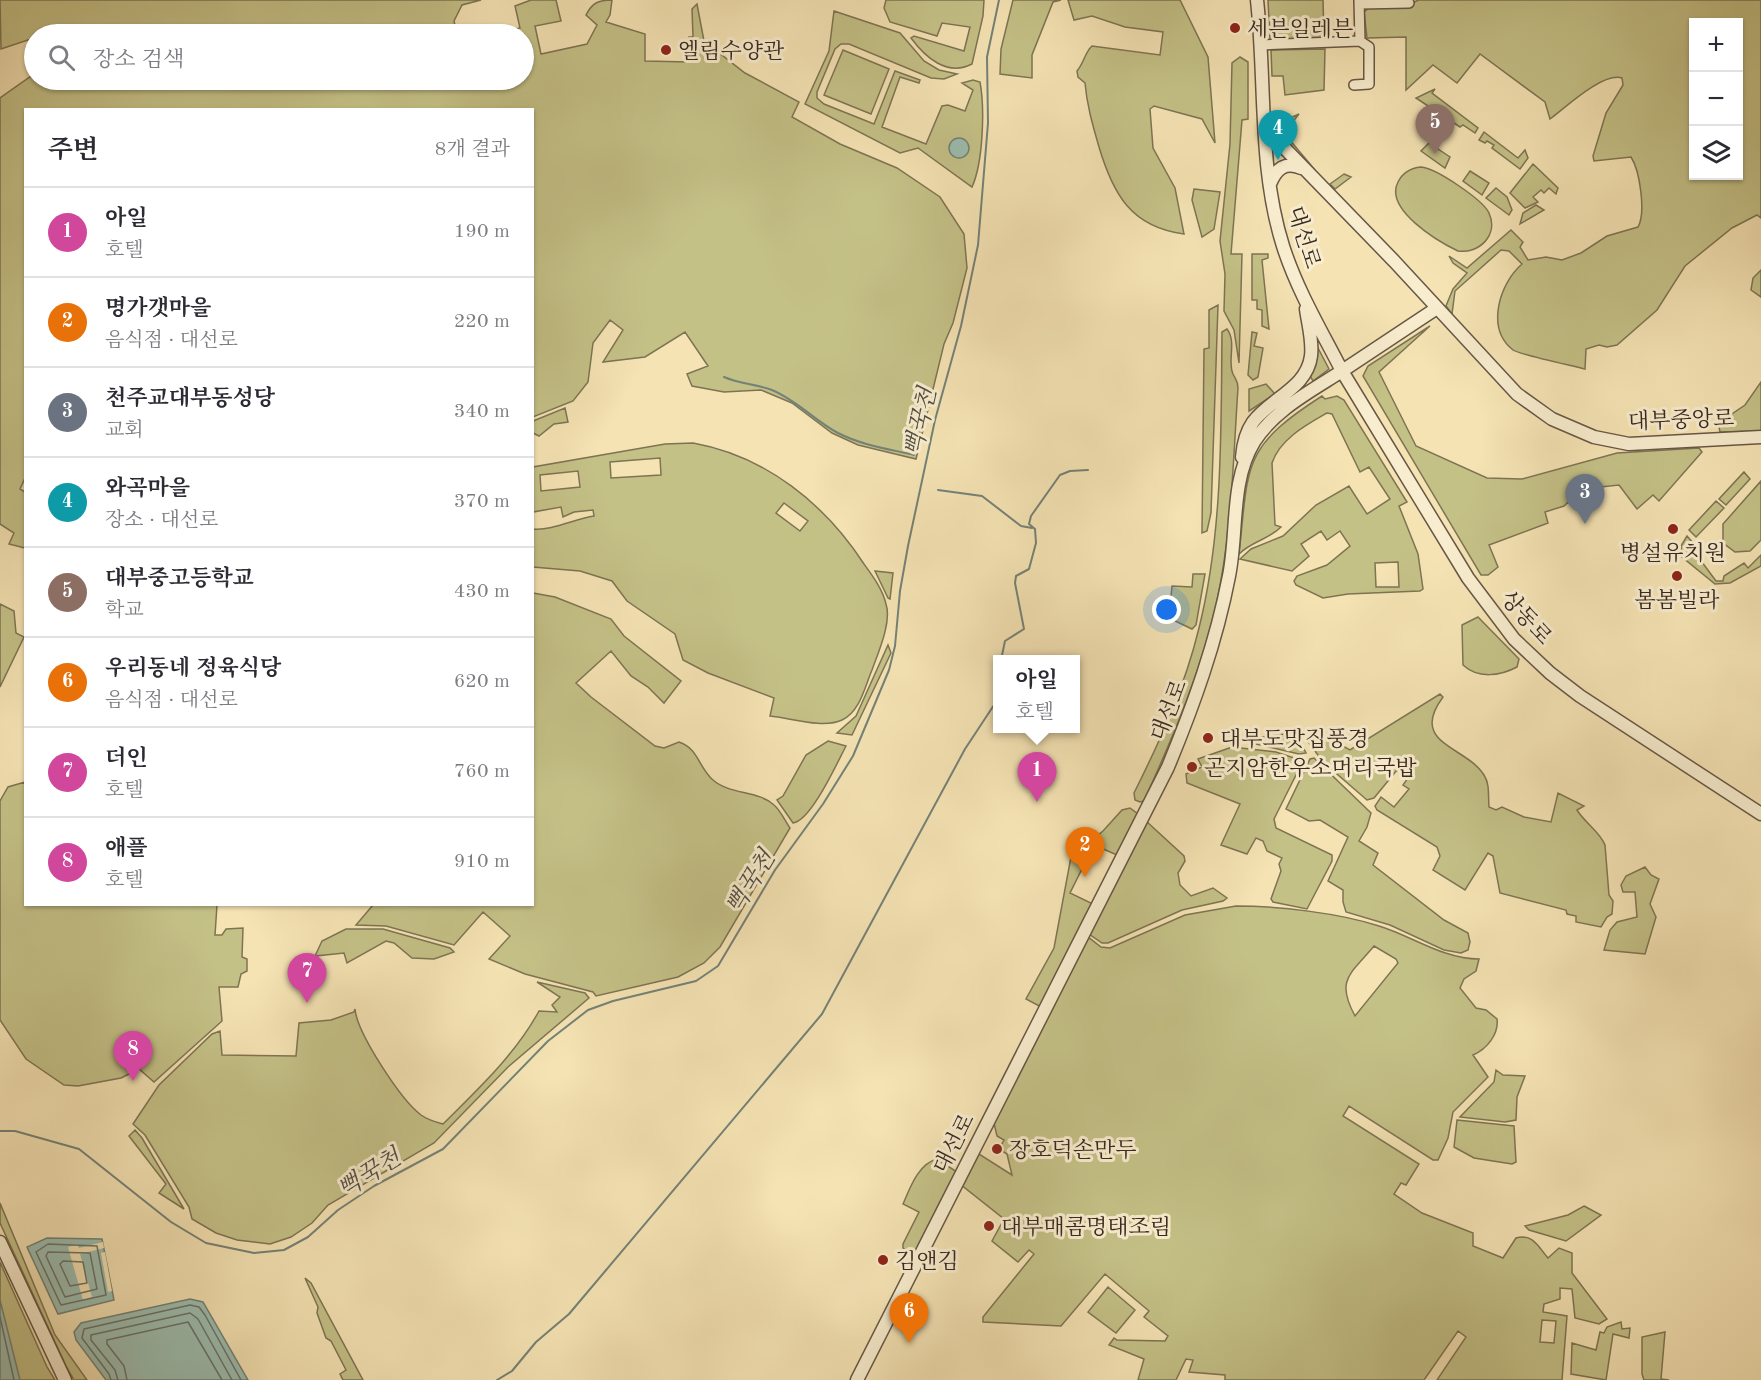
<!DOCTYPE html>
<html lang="ko">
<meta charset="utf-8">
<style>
body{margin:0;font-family:"Old Standard TT","Noto Serif KR",serif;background:#f7f7f7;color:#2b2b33}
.controls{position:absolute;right:18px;top:18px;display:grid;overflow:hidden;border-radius:0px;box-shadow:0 2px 4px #0004}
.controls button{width:54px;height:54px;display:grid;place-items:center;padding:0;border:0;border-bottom:2px solid #e1e1e2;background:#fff;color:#2b2b33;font:30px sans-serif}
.you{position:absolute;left:1167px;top:610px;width:21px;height:21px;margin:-15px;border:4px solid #fff;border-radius:50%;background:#1a73e8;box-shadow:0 0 0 9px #1a73e833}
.badge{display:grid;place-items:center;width:39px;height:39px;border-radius:50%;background:#1a73e8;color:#fff;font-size:20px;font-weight:700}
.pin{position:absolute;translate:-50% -50px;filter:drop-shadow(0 2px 3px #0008)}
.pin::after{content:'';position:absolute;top:32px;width:21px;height:18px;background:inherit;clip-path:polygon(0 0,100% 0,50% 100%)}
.popup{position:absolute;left:993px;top:655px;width:87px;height:78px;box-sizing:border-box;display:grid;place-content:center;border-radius:0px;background:#fff;filter:drop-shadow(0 2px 4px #0005);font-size:20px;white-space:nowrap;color:#7c7c81}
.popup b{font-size:22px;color:#2b2b33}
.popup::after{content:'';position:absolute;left:50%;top:100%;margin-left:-12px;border:12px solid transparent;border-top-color:#fff}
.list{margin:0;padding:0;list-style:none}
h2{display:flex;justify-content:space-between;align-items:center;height:78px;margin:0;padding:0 24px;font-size:26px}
h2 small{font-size:20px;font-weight:400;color:#7c7c81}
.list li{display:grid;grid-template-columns:39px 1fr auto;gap:18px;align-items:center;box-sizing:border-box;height:90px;padding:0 24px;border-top:2px solid #e1e1e2}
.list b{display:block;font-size:22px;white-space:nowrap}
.list p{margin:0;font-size:20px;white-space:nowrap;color:#7c7c81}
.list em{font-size:20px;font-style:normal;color:#7c7c81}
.icon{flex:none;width:33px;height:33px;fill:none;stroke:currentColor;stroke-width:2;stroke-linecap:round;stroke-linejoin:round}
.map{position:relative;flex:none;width:1761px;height:1380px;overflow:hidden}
.search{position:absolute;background:#fff;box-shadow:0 2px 4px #0004;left:24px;top:24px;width:510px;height:66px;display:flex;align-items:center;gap:15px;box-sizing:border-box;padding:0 21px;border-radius:33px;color:#7c7c81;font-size:22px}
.panel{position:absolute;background:#fff;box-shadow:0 2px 4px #0004;left:24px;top:108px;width:510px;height:798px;border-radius:0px}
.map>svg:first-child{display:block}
</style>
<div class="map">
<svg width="1761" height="1380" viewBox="0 0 1761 1380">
<rect width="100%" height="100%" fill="#f5e3b4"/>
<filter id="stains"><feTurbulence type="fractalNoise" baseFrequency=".00333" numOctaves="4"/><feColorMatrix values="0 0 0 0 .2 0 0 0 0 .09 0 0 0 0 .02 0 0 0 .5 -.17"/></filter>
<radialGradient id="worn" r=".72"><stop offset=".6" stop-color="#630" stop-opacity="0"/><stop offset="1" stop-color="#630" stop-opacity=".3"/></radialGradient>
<path fill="#c4c187" stroke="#7e7454" stroke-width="1.5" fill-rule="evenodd" d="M0 0H481L462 5 454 21 457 34H81L67 27 45 34H34V38L1 49Z
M531 0H556L561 21 535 26 541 54 587 44 597 25 586 15C592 3 598 0 612 0L610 15 606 22 645 34V61L689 62V37H693L692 9 697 4 704 41 745 73 799 102 792 117 840 144 897 168 940 197 964 234 967 268 953 323 944 344 916 459 858 445 832 433 792 403 761 390 724 392 692 386 687 374 708 366 685 332 645 357 603 362 623 330 610 320 593 343 588 382 573 401 533 417 532 110H26V476L20 489 25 492V548L9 544 14 533 0 524V98L34 74V80H524V34H492L520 28 515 6Z
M886 0H984L983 16 972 64C947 77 925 57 911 38L914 36 964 51 970 27 942 23 937 36 890 22 884 8Z
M1013 0H1061L1053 2 1032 55V78L1000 74 1001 49Z
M1068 0H1180L1208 57 1215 143 1202 119 1154 106 1150 109 1153 148 1175 188 1184 234C1131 227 1113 194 1099 147 1093 126 1087 106 1085 83L1078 77 1077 71C1084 63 1085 52 1092 46L1160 55 1163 32 1125 27 1092 16 1074 20Z
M1268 0H1323L1324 38 1270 40Z
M1418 0H1761V218L1757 215 1732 228 1685 266 1657 310 1617 345 1607 347 1599 345 1586 349 1585 369C1574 366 1518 354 1513 350 1485 328 1500 283 1522 264L1509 251 1501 250 1455 291 1452 314 1446 306 1453 289 1467 273 1453 263 1449 256 1467 268 1511 230 1523 242 1520 247 1528 260 1546 257 1562 260 1581 253 1607 236 1638 227C1646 213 1640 171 1631 157L1594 161 1593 156 1606 113 1623 85 1622 78C1603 72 1566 107 1550 119L1545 102 1480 54 1457 83 1433 65 1406 90V37L1367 38 1364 12 1369 8 1406 7ZM1694 22H1738V176H1694Z
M834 11 900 33 924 61 939 70 957 74 944 79 931 78 849 44H841L835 49 817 92V98L824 104 874 124 895 71 920 80 919 83 900 77 882 127 926 144 942 106 948 105 965 111 973 90 962 83 973 80 980 82C985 109 983 163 972 187L918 148 900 153 805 104 829 51Z
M1325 49 1324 90 1285 95 1283 76H1272L1271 50Z
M843 50 889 69 871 114 824 95Z
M1240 57 1248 62V119L1242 120 1231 254H1242L1239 363 1234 330 1224 311 1225 274 1220 241 1230 144 1232 63Z
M1435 89 1432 93 1478 128 1475 133 1463 125 1460 127 1416 98Z
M1299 114 1284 133 1315 170 1277 132V124Z
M1484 132 1518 158 1525 150 1528 158 1520 169 1492 148 1494 145 1487 141 1485 143 1479 140Z
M1429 143 1450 157 1445 168 1421 151Z
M1533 164 1558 188 1556 194 1549 188 1544 193 1541 190 1533 197 1538 202 1525 208 1510 193Z
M1421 167C1436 168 1483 200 1489 213 1499 235 1479 254 1458 251 1437 241 1384 209 1398 182 1403 172 1411 168 1421 167Z
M1470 171 1489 183 1482 195 1463 181Z
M1344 174 1351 177 1335 189 1330 184Z
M1496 188 1507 197 1512 210 1509 215 1486 198Z
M1194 189 1220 192 1214 229 1202 237 1192 200Z
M1536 205 1544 210 1520 224 1523 213Z
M1252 254H1268V258L1262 260 1269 329 1262 326V310L1257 309V300H1252Z
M1761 270V297L1751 290 1753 278Z
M1218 305 1211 513 1207 531 1202 533 1204 349 1209 348V310Z
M1430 326 1379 372 1416 446 1487 478 1522 479 1617 453 1699 448 1702 452 1659 501 1653 495 1637 509 1619 485 1582 489 1564 506 1545 512 1548 523 1489 545 1498 567 1488 575H1481L1363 376 1368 366Z
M1227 329C1237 342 1227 361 1233 374 1236 380 1238 381 1238 388 1233 461 1232 534 1216 605 1200 674 1173 737 1144 801L1140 802 1135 800 1134 793C1161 739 1185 686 1199 628 1223 532 1221 430 1222 332Z
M1252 332 1257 333 1254 346 1263 348 1258 377 1253 380 1248 375Z
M1318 348 1329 369 1313 381 1310 376Z
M1761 382V431L1720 432 1719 427 1726 418 1745 405Z
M1266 384 1275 394 1249 411V389Z
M1322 396 1325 399 1337 396 1344 400 1407 502 1399 506 1418 554 1423 589 1420 591 1348 594 1323 598 1296 585 1294 581 1297 576 1327 565 1350 546 1340 531 1327 540 1321 531 1301 544 1309 556 1292 571 1240 559 1251 549 1283 536 1316 505 1349 486 1367 514 1390 499 1369 467 1360 472 1332 414 1327 413C1306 425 1280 439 1272 463L1275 525 1281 527C1268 540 1252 541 1239 554 1249 464 1241 448 1322 396ZM1398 562 1399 587H1376L1375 563Z
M565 408 568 422 554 424 539 436 533 433V421Z
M693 443C766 456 825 504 864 564 872 575 883 590 886 604 892 622 878 653 872 670 865 686 860 712 842 720 823 729 791 718 770 716L774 698 708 673 683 660 675 634 627 601 612 581 580 571 533 567V529C551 531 575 519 594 516L593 510 574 512 563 517 561 507 533 512V467L665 444ZM660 458 661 475 611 478 610 462ZM578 471 580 487 541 491 540 475ZM784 503 808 521 800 531 776 513Z
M1744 472 1750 479 1726 505 1719 499Z
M1761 481V540L1750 551 1735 552 1723 543V524Z
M1716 501 1724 508 1696 537 1689 530Z
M1687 536 1694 544 1693 550 1716 581H1723L1724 576 1744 563 1748 568 1761 555V566L1730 583 1715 584 1682 557 1681 546Z
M875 571 893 573 890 599 888 598Z
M1193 574H1205L1196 625 1192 629 1169 618 1172 586 1192 587Z
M533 593 555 597 611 619 624 636 681 681 664 703 648 687 631 676 611 651 576 683 591 697 655 746 664 748 679 742C698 748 699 768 713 780 730 795 758 790 774 805 781 811 785 821 790 828L720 947 704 963 678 977 596 996 593 992 525 974 489 959 510 936 483 912 454 945 386 926 356 925 373 905 532 904Z
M0 604 14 611 16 633 24 637 0 687Z
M1478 617 1519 659 1517 667C1500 676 1478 679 1463 665L1462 625Z
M888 645 891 653 852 735 837 733 856 716Z
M1440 694 1443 697C1408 744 1466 746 1484 775 1490 784 1488 796 1489 807L1496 810 1502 807 1524 817 1551 822 1558 793 1584 806 1577 810C1585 823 1600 832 1605 845L1609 895 1613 901 1612 914 1607 917 1601 927 1576 922V916L1567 914 1566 910 1500 893 1493 856 1488 853 1465 890 1433 870 1440 856 1437 847 1377 810 1375 806 1381 797 1394 807 1409 789 1403 785 1408 778 1397 770 1374 798 1367 800 1323 762 1307 740 1311 736 1328 738 1350 750Z
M1284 734 1300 741 1306 753 1299 754 1252 743 1256 738Z
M828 741 846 746C837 763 811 821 793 823L777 800 783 796 806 755Z
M1232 747 1276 752 1303 761 1274 819 1276 828 1332 855V861L1307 909 1273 902 1271 899 1281 871 1279 864 1282 858 1267 851 1263 841 1256 838 1247 854 1221 845 1240 804 1187 783 1186 774 1202 767 1198 759Z
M1314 758 1371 813 1367 827 1359 841 1378 853 1373 865 1444 920 1468 933 1470 942 1468 950 1461 953 1444 950 1390 925 1346 912 1343 902V890L1328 881 1348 837 1320 820 1309 821 1286 809 1310 759Z
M25 782 26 904 217 905 215 935H222L226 929 243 928 242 957 247 959V971L241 974 238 987H219L222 1021 154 1082 139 1069 121 1078 78 1086 64 1085 26 1059 0 1020V801L8 787Z
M1130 808 1138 814 1117 855 1094 845 1070 893 1093 904 1041 1007 1026 999 1054 948 1071 857 1103 831 1122 810Z
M1146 821 1184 856 1185 861 1178 873 1180 885 1191 896 1213 888 1227 898 1223 901 1182 910 1108 943H1102L1089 934Z
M1645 867 1651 875 1659 879 1650 904 1656 917 1645 954 1604 950 1610 930 1617 922 1637 917 1635 892H1623L1621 885 1626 876Z
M1236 906C1278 906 1339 913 1379 926 1412 936 1443 959 1479 959L1476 971 1464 979 1460 988 1476 1008 1486 1010 1497 1019C1499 1034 1487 1049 1473 1055L1488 1077 1453 1112 1448 1138 1438 1160H1433L1349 1106 1343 1116 1419 1164 1406 1185 1401 1183 1394 1194 1422 1213 1473 1233V1246L1503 1258 1516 1238C1533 1233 1539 1248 1548 1258L1559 1248 1572 1253V1273L1607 1319 1599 1324 1575 1318 1572 1289 1560 1288V1299L1544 1304 1543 1312 1567 1316 1562 1380H1437L1466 1337 1458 1331 1424 1380H1225V1375L1189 1372 1193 1360 1186 1359 1176 1380H1138L1144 1359 1109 1345 1114 1338 1117 1340 1165 1341 1168 1336 1144 1317 1149 1311 1105 1274 1061 1326 983 1322V1317L1034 1254 1029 1250 1018 1262 992 1241 1004 1219 960 1184 976 1152 1012 1175 1007 1154 999 1149 1004 1140 997 1136 993 1119 1088 937 1101 947 1110 948 1185 915ZM1374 946 1396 959 1398 963 1355 1016C1335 979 1351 974 1374 946ZM1542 1320 1556 1321 1554 1343 1540 1342Z
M346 929H383L450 948 454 952 434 959 412 958 394 943 386 941 347 963 344 953 315 956 322 941Z
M537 982 585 993 589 998 508 1067 434 1143 328 1205 312 1223 291 1237 270 1244 237 1240 216 1233 192 1219 189 1207 145 1135 133 1124 159 1085 212 1034 220 1031 222 1055 296 1056 299 1023 331 1020 354 1012 355 1009C357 1033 401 1100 421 1115 428 1120 435 1122 443 1124 478 1089 515 1055 539 1011L557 1012 552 1005 560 997Z
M1496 1070 1503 1075 1525 1076 1517 1097 1516 1120 1505 1122 1460 1117 1494 1082Z
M1457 1120 1514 1126 1516 1162 1512 1164 1474 1158 1454 1147Z
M135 1130 142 1138 184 1209 159 1193 166 1184 129 1136Z
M937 1159 957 1172 915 1253H909L903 1248V1244L919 1212 903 1204C910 1188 918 1164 937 1159Z
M0 1203 55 1335 87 1380H74L66 1366 0 1223Z
M1584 1206 1601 1215 1566 1241 1529 1230 1525 1226 1568 1215Z
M0 1262 47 1367 55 1380H0Z
M305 1278 311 1283 363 1380H343L340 1374 346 1370 331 1341 326 1338 317 1313 318 1307Z
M1108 1287 1135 1310 1116 1333 1088 1312Z
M1621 1322 1622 1329 1630 1328 1629 1338 1613 1334 1606 1380 1571 1374 1572 1343 1596 1350 1600 1332 1604 1333 1607 1327Z
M1665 1332 1661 1379 1669 1380H1644L1642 1374V1337Z"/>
<path fill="#9cbeb1" stroke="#748277" stroke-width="1.5" d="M949 148a10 10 0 1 1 20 0a10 10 0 1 1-20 0Z
M47 1238 102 1239 114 1300 58 1314 27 1247Z
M190 1299 203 1302 248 1380H106L76 1340 74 1332 81 1323Z
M0 1300 20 1380H0Z"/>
<path fill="#f5e3b4" d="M103 1242 104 1248 80 1254 92 1297 83 1300 68 1247 77 1244 79 1248Z
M105 1252 112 1291 108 1292 101 1253Z"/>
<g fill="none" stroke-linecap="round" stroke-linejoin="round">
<path stroke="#6a7369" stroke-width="1.5" d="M48 1244 97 1246 106 1295 61 1305 36 1252Z
M48 1252 90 1253 97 1289 65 1297 46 1256Z
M63 1261 83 1262 87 1283 70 1286 60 1264Z
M0 1317 14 1380
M111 1380 109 1374 82 1338 84 1329 190 1305 199 1307 205 1315 241 1380
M118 1380 115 1370 91 1340V1335L190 1313 198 1319 232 1380
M127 1380 124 1366 107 1344V1340L188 1322 222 1380"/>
<path stroke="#748277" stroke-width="2" d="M724 377C740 384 756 384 772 390 798 401 815 421 838 433 861 445 889 449 914 455
M938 490 982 496 1021 526 1032 528
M1001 660 1005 641 1024 629 1015 583 1016 576 1029 569 1036 543 1035 529 1029 524 1031 516 1060 475 1070 471 1088 470
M0 1131H15L79 1149 171 1222 206 1243 254 1253 284 1250 308 1237 338 1210 374 1186 443 1149 548 1041 588 1010 613 1001 696 981 718 966 775 870 823 804 853 756 889 670 895 646 900 591 908 546 935 420 961 326 978 245 988 123 987 57 999 0
M497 1380 512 1371 536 1342 569 1314 822 1014 965 749 994 705 998 685"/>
<g stroke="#675746" stroke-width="12">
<path id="minor" d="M1359 0 1360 41
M1359 4 1409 3
M1260 45 1360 41 1369 47V84L1354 85"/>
</g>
<g stroke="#675746" stroke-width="15">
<path id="tertiary" d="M1266 129 1394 261 1517 394 1552 419 1594 437 1629 444 1761 437
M1270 184C1276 169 1285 161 1301 168
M1437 308 1342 371 1468 578 1514 639 1550 673 1580 696 1761 814
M1242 457C1243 445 1246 432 1253 422 1271 398 1307 388 1311 356 1313 341 1308 324 1306 309
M0 1242 65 1380
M857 1380 1168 767C1194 704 1216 643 1229 576 1238 532 1230 482 1254 442 1274 410 1311 391 1342 371 1321 330 1297 290 1283 246 1258 167 1266 81 1257 0"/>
</g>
<use href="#minor" stroke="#f8edce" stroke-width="9"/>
<use href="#tertiary" stroke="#f8edce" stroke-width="12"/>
</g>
<g fill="#8f2418" stroke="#f8edce" stroke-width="2">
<circle cx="1235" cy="28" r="6"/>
<circle cx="666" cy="50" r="6"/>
<circle cx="1673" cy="529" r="6"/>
<circle cx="1677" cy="576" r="6"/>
<circle cx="1208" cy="738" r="6"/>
<circle cx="1192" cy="767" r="6"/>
<circle cx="997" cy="1149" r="6"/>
<circle cx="989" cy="1226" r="6"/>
<circle cx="883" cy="1260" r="6"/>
</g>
<g text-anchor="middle" stroke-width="6" stroke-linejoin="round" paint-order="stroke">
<g font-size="22" fill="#382821" stroke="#f8edce" text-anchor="start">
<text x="1247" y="36">세븐일레븐</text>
<text x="678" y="58">엘림수양관</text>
<text x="1673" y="560" text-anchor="middle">병설유치원</text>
<text x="1677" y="607" text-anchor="middle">봄봄빌라</text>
<text x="1220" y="746">대부도맛집풍경</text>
<text x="1204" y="775">곤지암한우소머리국밥</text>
<text x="1009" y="1157">장호덕손만두</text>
<text x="1001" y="1234">대부매콤명태조림</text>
<text x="895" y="1268">김앤김</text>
</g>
<g font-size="22" fill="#382821" stroke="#f8edce">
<text transform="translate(1305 237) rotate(73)" y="8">대선로</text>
<text transform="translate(1681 419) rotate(-2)" y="8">대부중앙로</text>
<text transform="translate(1527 617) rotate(48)" y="8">상동로</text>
<text transform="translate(1168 710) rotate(-69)" y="8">대선로</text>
<text transform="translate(953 1143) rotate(-63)" y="8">대선로</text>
</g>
<g font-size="24" font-style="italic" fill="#514e45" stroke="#f8edce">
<text transform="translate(920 422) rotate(-77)" y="8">뻑꾹천</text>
<text transform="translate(750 882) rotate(-58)" y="8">뻑꾹천</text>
<text transform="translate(369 1173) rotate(-32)" y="8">뻑꾹천</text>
</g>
</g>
<rect width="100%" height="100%" filter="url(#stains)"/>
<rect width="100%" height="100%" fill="url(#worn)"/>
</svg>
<div class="controls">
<button>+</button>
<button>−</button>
<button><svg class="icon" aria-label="layers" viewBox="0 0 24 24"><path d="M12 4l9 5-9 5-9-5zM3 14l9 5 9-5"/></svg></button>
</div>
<div class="you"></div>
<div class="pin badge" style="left:1037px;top:802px;background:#d1479c">1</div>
<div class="popup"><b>아일</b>호텔</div>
<div class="pin badge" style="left:1085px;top:877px;background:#e8710a">2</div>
<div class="pin badge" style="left:1585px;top:524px;background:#6b7280">3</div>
<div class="pin badge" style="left:1278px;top:160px;background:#0f9aa8">4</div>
<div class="pin badge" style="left:1435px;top:154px;background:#8d6e63">5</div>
<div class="pin badge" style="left:909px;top:1343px;background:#e8710a">6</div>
<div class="pin badge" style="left:307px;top:1003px;background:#d1479c">7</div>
<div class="pin badge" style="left:133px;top:1081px;background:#d1479c">8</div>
<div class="search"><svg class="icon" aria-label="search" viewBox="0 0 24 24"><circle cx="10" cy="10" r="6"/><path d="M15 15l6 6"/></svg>장소 검색</div>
<section class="panel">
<h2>주변<small>8개 결과</small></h2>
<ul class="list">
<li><span class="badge" style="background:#d1479c">1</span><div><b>아일</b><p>호텔</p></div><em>190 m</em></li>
<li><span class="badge" style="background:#e8710a">2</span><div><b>명가갯마을</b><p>음식점 · 대선로</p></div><em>220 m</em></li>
<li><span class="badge" style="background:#6b7280">3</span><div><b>천주교대부동성당</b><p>교회</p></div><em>340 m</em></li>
<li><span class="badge" style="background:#0f9aa8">4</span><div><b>와곡마을</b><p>장소 · 대선로</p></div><em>370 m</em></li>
<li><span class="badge" style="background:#8d6e63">5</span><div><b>대부중고등학교</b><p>학교</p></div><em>430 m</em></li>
<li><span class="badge" style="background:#e8710a">6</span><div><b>우리동네 정육식당</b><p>음식점 · 대선로</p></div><em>620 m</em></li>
<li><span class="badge" style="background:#d1479c">7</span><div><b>더인</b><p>호텔</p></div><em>760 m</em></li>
<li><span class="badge" style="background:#d1479c">8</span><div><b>애플</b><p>호텔</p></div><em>910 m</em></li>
</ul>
</section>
</div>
